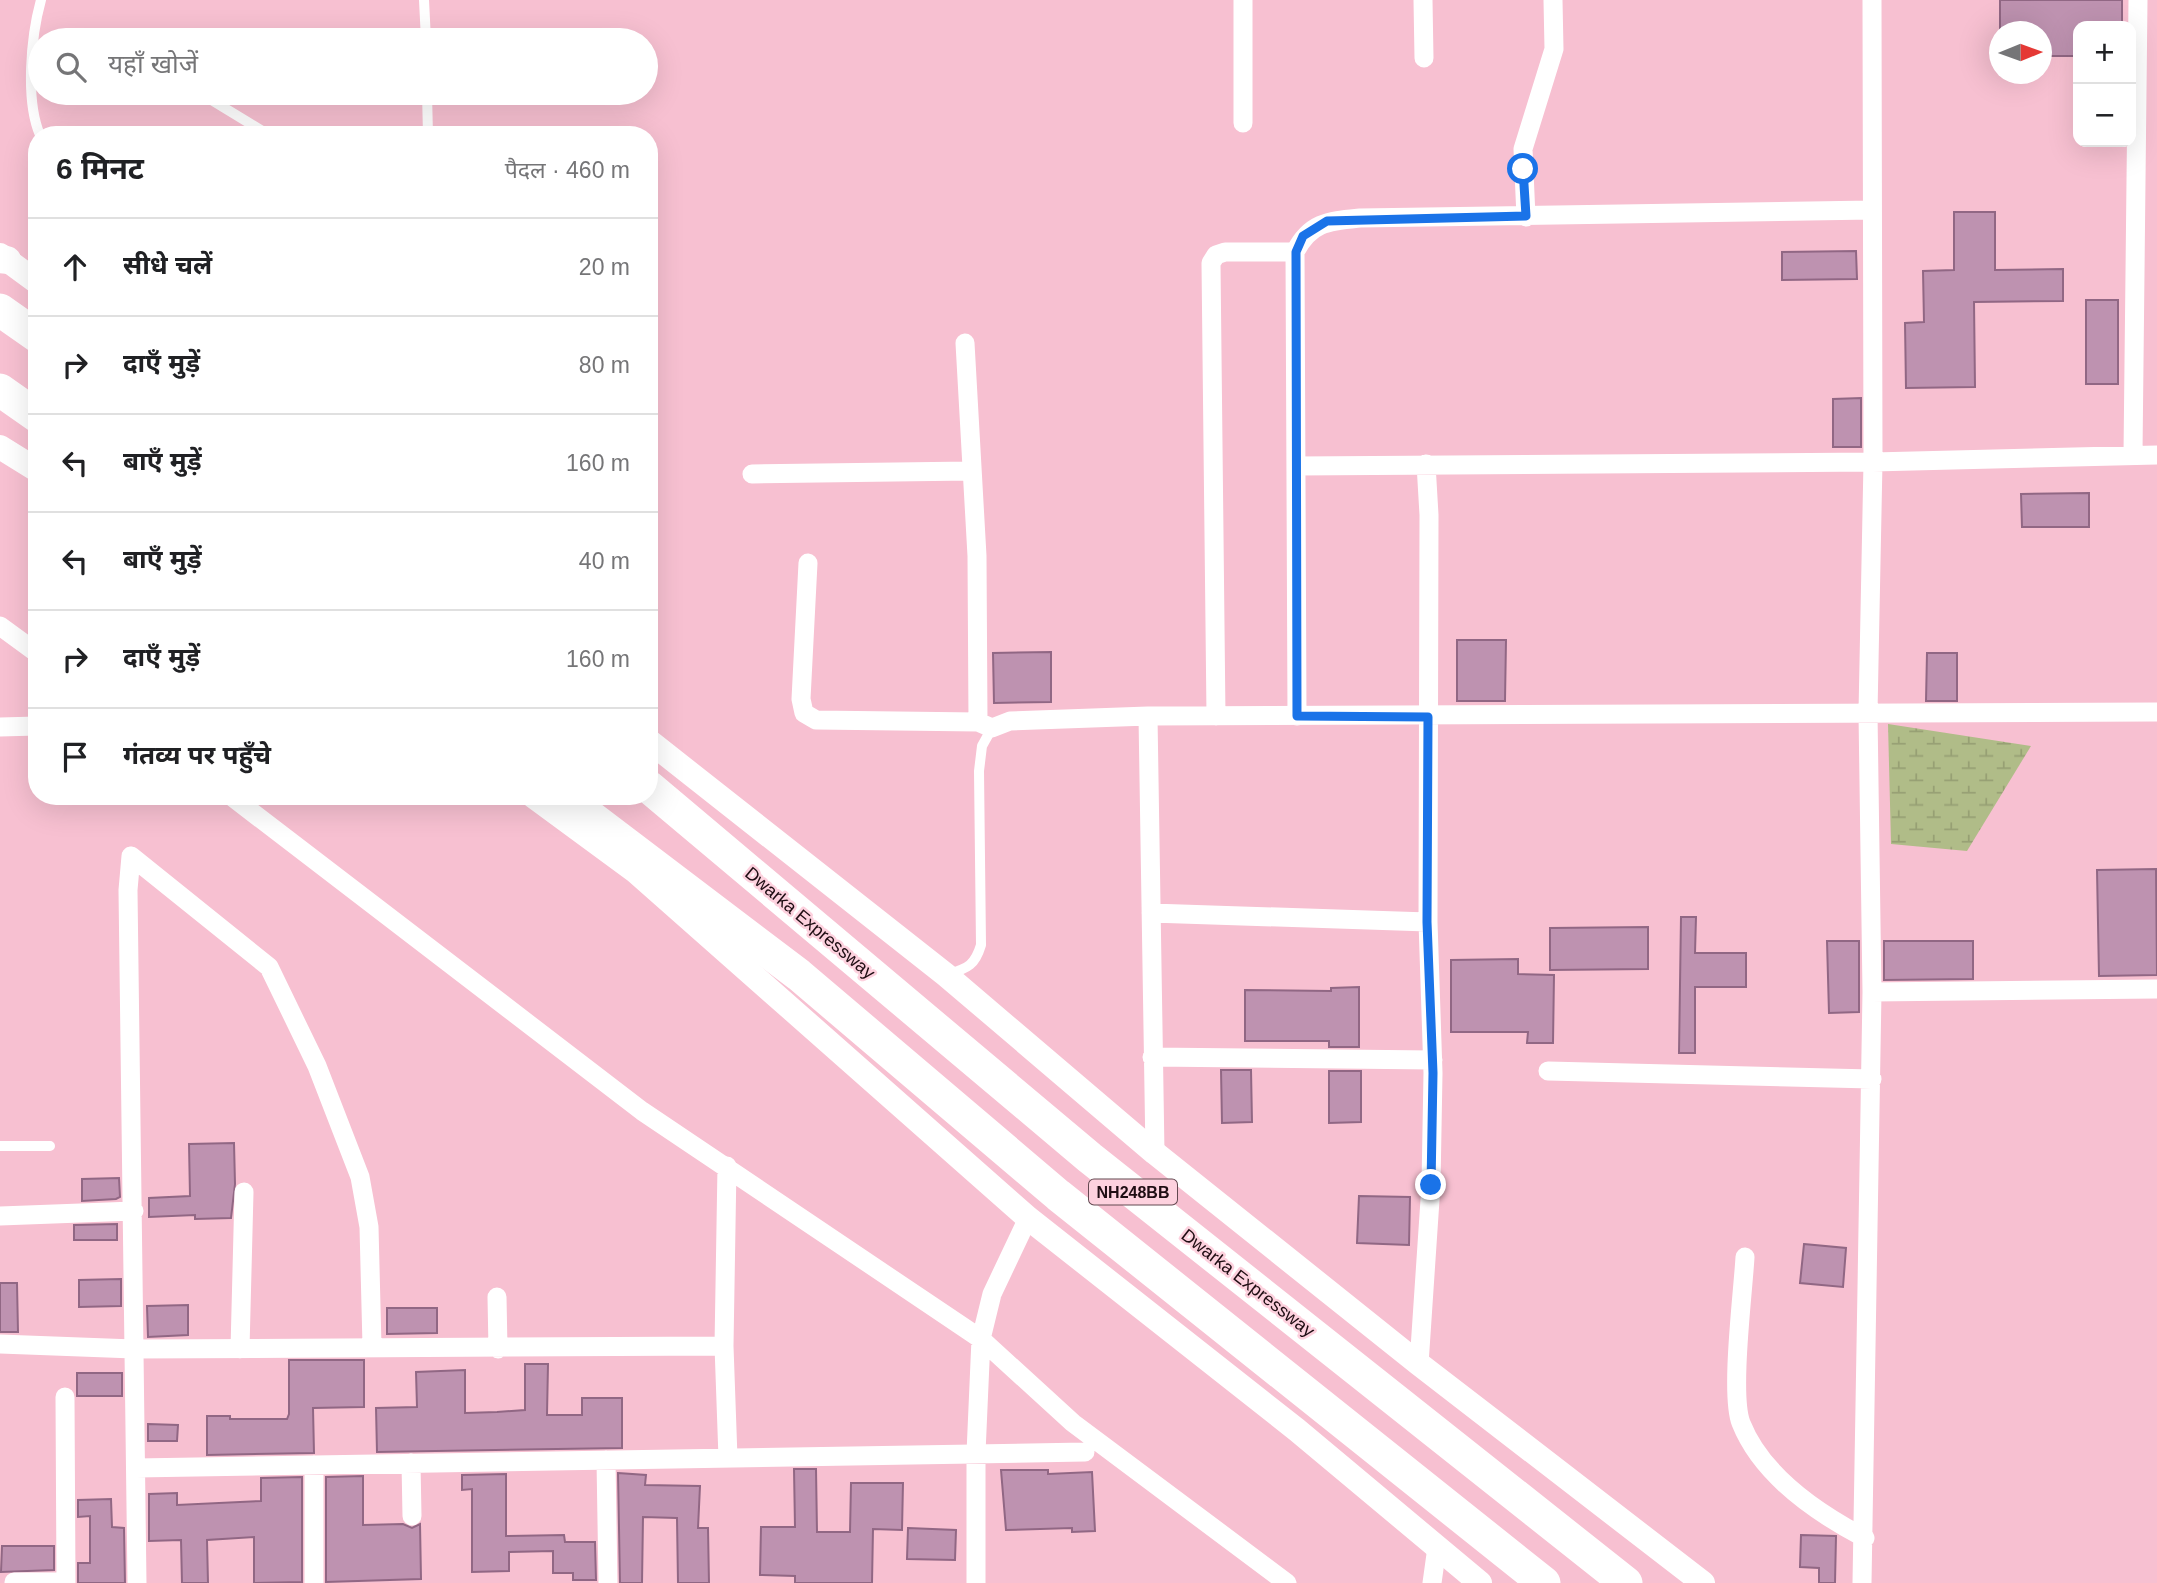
<!DOCTYPE html>
<html lang="hi">
<meta charset="utf-8">
<style>
body{margin:0;font-family:Arial,"Noto Sans Devanagari",sans-serif;background:#f2f2f2;color:#202124}
.controls{position:absolute;right:21px;top:21px;display:grid;overflow:hidden;border-radius:14px;box-shadow:0 7px 28px #0002}
.controls button{width:63px;height:63px;display:grid;place-items:center;padding:0;border:0;border-bottom:2px solid #e0e0e0;background:#fff;color:#202124;font:35px sans-serif}
.compass{position:absolute;left:1989px;top:21px;width:63px;height:63px;border-radius:50%;background:#fff;box-shadow:0 7px 28px #0002;rotate:89deg}
.stop{position:absolute;width:21px;height:21px;margin:-16px;border:5px solid #1a73e8;border-radius:50%;background:#fff}
.stop.end{background:#1a73e8;border-color:#fff;box-shadow:0 2px 7px #0008}
.list{margin:0;padding:0;list-style:none}
h2{display:flex;justify-content:space-between;align-items:center;height:91px;margin:0;padding:0 28px;font-size:30px}
h2 small{font-size:23px;font-weight:400;color:#757577}
.list li{display:grid;grid-template-columns:46px 1fr auto;gap:21px;align-items:center;box-sizing:border-box;height:98px;padding:0 28px;border-top:2px solid #e0e0e0}
.list b{display:block;font-size:26px;white-space:nowrap}
.list em{font-size:23px;font-style:normal;color:#757577}
.icon{flex:none;width:38px;height:38px;fill:none;stroke:currentColor;stroke-width:2;stroke-linecap:round;stroke-linejoin:round}
.map{position:relative;flex:none;width:2157px;height:1583px;overflow:hidden}
.search{position:absolute;background:#fff;box-shadow:0 7px 28px #0002;left:28px;top:28px;width:630px;height:77px;display:flex;align-items:center;gap:18px;box-sizing:border-box;padding:0 24px;border-radius:38px;color:#757577;font-size:26px}
.panel{position:absolute;background:#fff;box-shadow:0 7px 28px #0002;left:28px;top:126px;width:630px;height:679px;border-radius:28px}
.map>svg:first-child{display:block}
</style>
<div class="map">
<svg width="2157" height="1583" viewBox="0 0 2157 1583">
<defs>
<pattern id="wetland-marsh" width="20" height="14" patternUnits="userSpaceOnUse" patternTransform="scale(1.75)"><rect width="20" height="14" fill="#b0bc88"/><path d="M1 5h8M5 5V1M11 12h8M15 12V8" fill="none" stroke="#97a074"/></pattern>
</defs>
<rect width="100%" height="100%" fill="#f7c0d1"/>
<path fill="url(#wetland-marsh)" d="M1888 724 2031 746 1967 851 1891 844Z"/>
<path fill="#be92b0" stroke="#916784" stroke-width="2" d="M2000 0H2122V26H2078V56H2041V32H2000Z
M1954 212H1995V270L2063 269V301L1974 302 1975 387 1906 388 1905 323 1924 322 1923 271 1954 270Z
M1856 251 1857 279 1782 280V252Z
M2086 300H2118V384H2086Z
M1861 398V447H1833V399Z
M2089 493V527H2022L2021 494Z
M1457 640H1506L1505 701H1457Z
M1051 652V702L994 703 993 653Z
M1927 653H1957V701H1926Z
M2156 869 2157 975 2099 976 2097 870Z
M1681 917H1696L1695 953H1746V987H1695V1053H1679Z
M1648 927V969L1550 970V928Z
M1827 941H1859V1012L1829 1013Z
M1884 941H1973V979L1884 980Z
M1518 959V974L1554 975 1553 1043H1527L1528 1032H1451V960Z
M1359 987V1047H1329V1041H1245V990L1331 991V988Z
M1221 1070H1251L1252 1122 1222 1123Z
M1329 1071H1361V1122L1329 1123Z
M234 1143 235 1184 231 1218 195 1219V1215L149 1217V1198L190 1196 189 1144Z
M119 1178 120 1197 116 1199 82 1201V1179Z
M1359 1196 1410 1197 1409 1245 1357 1243Z
M117 1224V1240H74V1225Z
M1804 1244 1846 1248 1843 1287 1800 1283Z
M121 1279V1306L79 1307V1280Z
M0 1283H17L18 1332H0Z
M188 1305V1335L148 1337 147 1306Z
M387 1308H437V1333L387 1334Z
M289 1360H364V1407L313 1408 314 1453 207 1455V1416H230V1419H287L289 1414Z
M525 1364H548L547 1415H582V1398H622V1448L377 1452 376 1408 417 1407 416 1372 465 1370V1413L497 1412 525 1410Z
M77 1373H122V1396H77Z
M148 1424 178 1425 177 1441H148Z
M794 1469H816L817 1532H850L851 1483H903L902 1530 873 1529 872 1583H795V1576L760 1575 761 1527H795Z
M1001 1470H1048V1474L1092 1472 1095 1531 1072 1532V1528L1006 1530Z
M618 1473 646 1475 645 1485 700 1486 698 1528H708L709 1583H678L677 1518 643 1517 642 1583H620Z
M506 1474V1536L564 1535 565 1542H595L596 1580H573V1573H553V1551L509 1552V1571L472 1572V1489L462 1490V1475Z
M363 1476V1525L403 1524 412 1528 420 1524 421 1579 326 1582V1477Z
M302 1477V1582L254 1583V1537L207 1540 208 1583H182L181 1540 149 1541V1494L177 1493V1505L261 1501V1478Z
M111 1499 112 1527 124 1528 125 1583H78V1563H90V1516L78 1517V1500Z
M908 1528 956 1530 955 1560 907 1559Z
M1801 1535 1836 1536 1835 1583H1819V1568L1800 1567Z
M2 1546H54V1570L1 1572Z"/>
<g fill="none" stroke-linecap="round" stroke-linejoin="round">
<path stroke="#fff" stroke-width="10" d="M424 0 426 40
M112 40H113
M200 93 269 135
M427 93 428 135
M40 135C25 100 31 36 41 0
M949 974C968 968 975 965 981 945L979 771 982 746 992 728
M0 1146H50"/>
<path stroke="#fff" stroke-width="19" d="M1423 0 1424 58
M1872 0 1873 462 1868 713 1872 992
M1243 123V0
M1526 217 1523 149 1554 49 1553 0
M965 343 977 556 978 722
M2133 454 2138 0
M1297 466 1873 462 2157 455
M752 474 971 471
M808 563 801 699 804 713 816 720 978 722 992 728 1010 721 1148 716 2157 712
M0 626 37 653
M1148 716 1155 1153
M1216 716 1211 263 1216 255 1225 252H1295
M1297 716 1295 252C1310 222 1329 221 1360 218L1872 210
M0 727 37 726
M231 796 642 1111 981 1339 1073 1423 1287 1583
M131 856 128 890 137 1583
M131 856 269 967 317 1066 360 1177 369 1227 372 1346
M1151 913 1428 922
M1152 1057 1433 1060
M1548 1071 1872 1079
M727 1166 724 1346 728 1458
M0 1216 134 1211
M1745 1257C1743 1293 1730 1394 1741 1423 1762 1476 1817 1513 1865 1538
M497 1297 498 1349
M0 1344 134 1349 724 1346
M240 1349 244 1192
M1419 1364 1431 1185 1433 1073 1428 922 1429 515 1426 464
M65 1397 66 1583
M606 1460 608 1583
M411 1463 412 1516
M314 1465V1583
M136 1468 1085 1452
M14 1582H66
M976 1583V1453L981 1339 992 1294 1028 1218
M1432 1583 1437 1547
M1862 1583 1872 992 2157 989"/>
<path stroke="#fff" stroke-width="24" d="M0 255 37 282
M0 447 37 470
M649 741 946 975 1155 1153 1419 1364 1703 1583
M533 796 635 871 1028 1218 1297 1430 1480 1583"/>
<path stroke="#fff" stroke-width="28" d="M0 259 7 260"/>
<path stroke="#fff" stroke-width="33" d="M0 310 37 336
M0 390 37 416
M649 787 1090 1158 1626 1583
M563 796 799 975 1058 1195 1544 1583"/>
</g>
<g fill="none" stroke-linecap="round" stroke-linejoin="round">
<path stroke="#1a73e8" stroke-width="9" d="M1431 1185 1433 1073 1427 922 1428 717 1297 716 1296 252 1303 236 1327 221 1526 216 1523 169"/>
</g>
<g text-anchor="middle" stroke-width="5" stroke-linejoin="round" paint-order="stroke">
<rect fill="#fdd1de" stroke="#624850" stroke-width="2" x="1089" y="1179.5" width="88" height="25" rx="5"/>
<g font-size="16" font-weight="bold" fill="#1f0d13">
<text x="1133" y="1198">NH248BB</text>
</g>
<g font-size="18" fill="#1f0d13" stroke="#fdd1de">
<text transform="translate(810 923) rotate(40)" y="6">Dwarka Expressway</text>
<text transform="translate(1248 1283) rotate(38)" y="6">Dwarka Expressway</text>
</g>
</g>
</svg>
<div class="controls">
<button>+</button>
<button>−</button>
</div>
<svg class="compass" viewBox="-18 -18 36 36"><path d="M0-13l5 13h-10z" fill="#e53935"/><path d="M0 13l5-13h-10z" fill="#757577"/></svg>
<div class="stop" style="left:1523px;top:169px"></div>
<div class="stop end" style="left:1431px;top:1185px"></div>
<div class="search"><svg class="icon" aria-label="search" viewBox="0 0 24 24"><circle cx="10" cy="10" r="6"/><path d="M15 15l6 6"/></svg>यहाँ खोजें</div>
<section class="panel">
<h2>6 मिनट<small>पैदल · 460 m</small></h2>
<ul class="list">
<li><svg class="icon" aria-label="ahead" viewBox="0 0 24 24"><path d="M12 20V5M6 11l6-6 6 6"/></svg><div><b>सीधे चलें</b></div><em>20 m</em></li>
<li><svg class="icon" aria-label="right" viewBox="0 0 24 24"><path d="M7 20v-9h11M14 6l5 5-5 5"/></svg><div><b>दाएँ मुड़ें</b></div><em>80 m</em></li>
<li><svg class="icon" aria-label="left" viewBox="0 0 24 24"><path d="M17 20v-9H6M10 6l-5 5 5 5"/></svg><div><b>बाएँ मुड़ें</b></div><em>160 m</em></li>
<li><svg class="icon" aria-label="left" viewBox="0 0 24 24"><path d="M17 20v-9H6M10 6l-5 5 5 5"/></svg><div><b>बाएँ मुड़ें</b></div><em>40 m</em></li>
<li><svg class="icon" aria-label="right" viewBox="0 0 24 24"><path d="M7 20v-9h11M14 6l5 5-5 5"/></svg><div><b>दाएँ मुड़ें</b></div><em>160 m</em></li>
<li><svg class="icon" aria-label="arrive" viewBox="0 0 24 24"><path d="M6 21V4h12l-3 4 3 4H6"/></svg><div><b>गंतव्य पर पहुँचे</b></div></li>
</ul>
</section>
</div>
